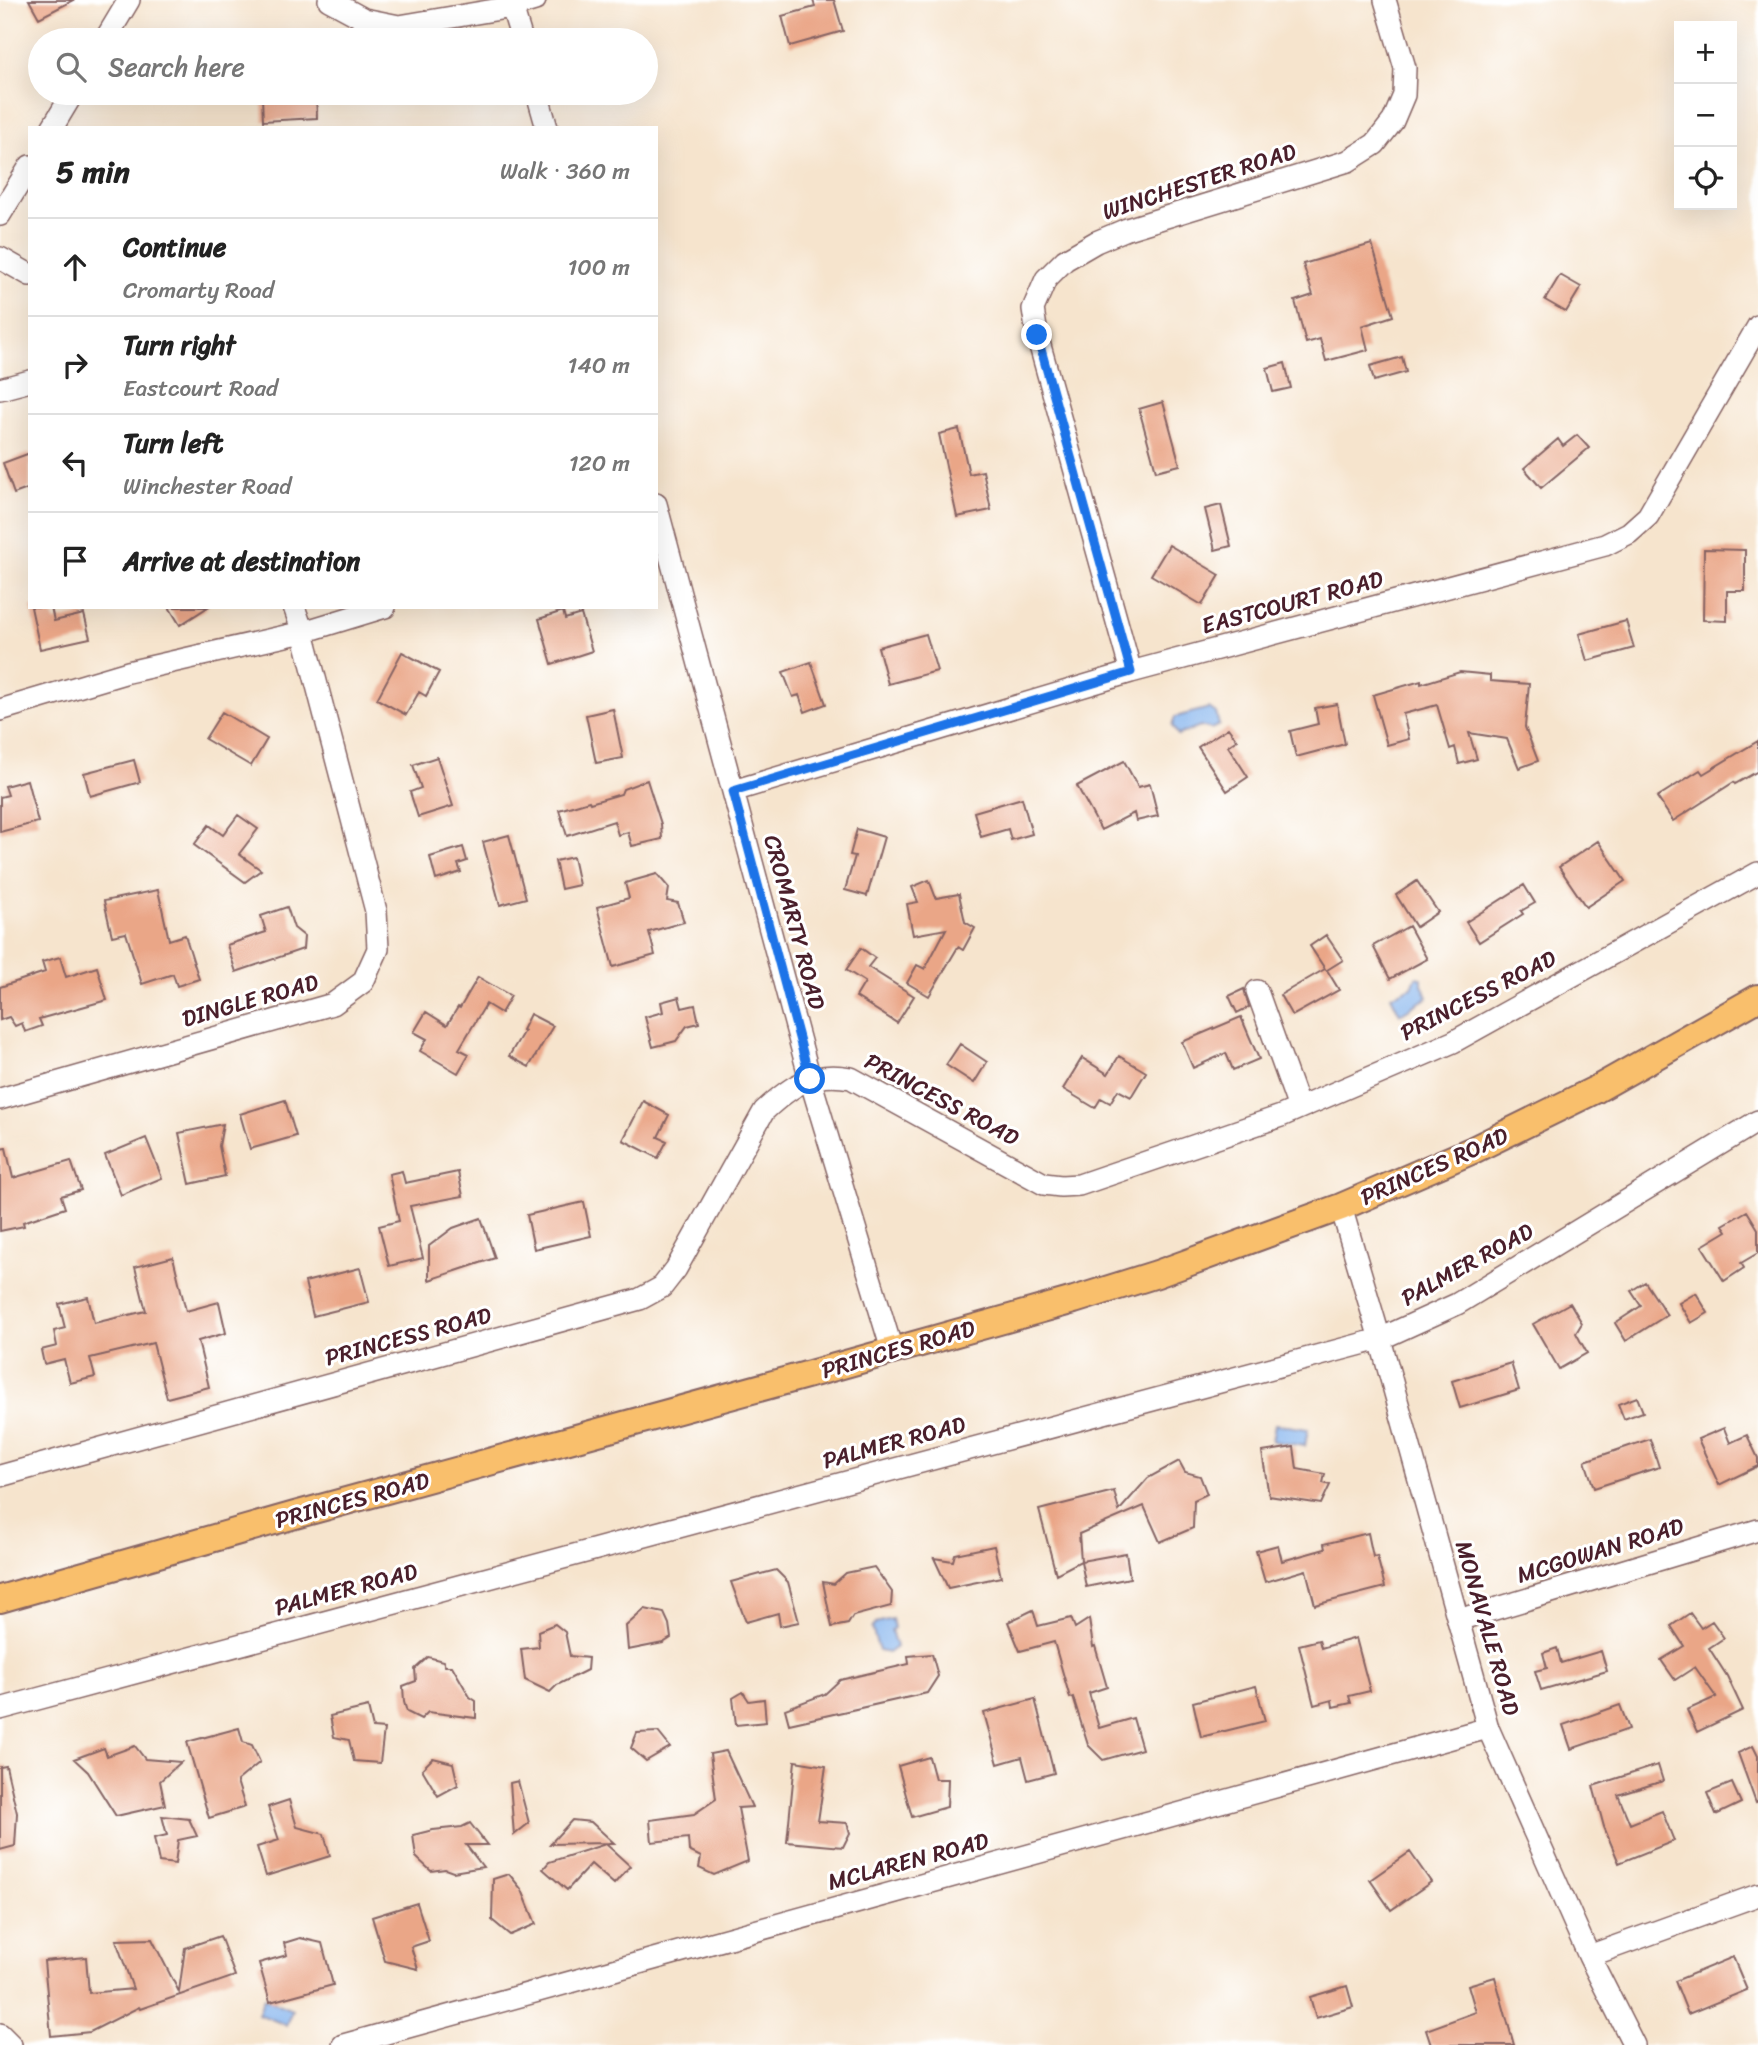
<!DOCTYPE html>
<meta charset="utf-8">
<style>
body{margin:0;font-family:Sriracha,sans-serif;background:#f2f2f2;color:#222}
.controls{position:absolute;right:21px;top:21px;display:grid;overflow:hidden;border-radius:0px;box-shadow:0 7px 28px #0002}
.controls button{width:63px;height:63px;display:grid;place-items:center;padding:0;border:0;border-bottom:2px solid #e0e0e0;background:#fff;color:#222;font:35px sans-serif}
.stop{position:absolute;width:21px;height:21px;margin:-16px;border:5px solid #1a73e8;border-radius:50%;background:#fff}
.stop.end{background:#1a73e8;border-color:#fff;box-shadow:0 2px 7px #0008}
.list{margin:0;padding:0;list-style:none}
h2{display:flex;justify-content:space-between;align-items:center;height:91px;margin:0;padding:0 28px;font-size:30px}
h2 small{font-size:23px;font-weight:400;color:#767676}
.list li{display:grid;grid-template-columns:46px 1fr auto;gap:21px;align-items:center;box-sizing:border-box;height:98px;padding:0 28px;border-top:2px solid #e0e0e0}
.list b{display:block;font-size:26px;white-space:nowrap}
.list p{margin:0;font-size:23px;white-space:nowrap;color:#767676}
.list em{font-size:23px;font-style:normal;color:#767676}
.icon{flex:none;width:38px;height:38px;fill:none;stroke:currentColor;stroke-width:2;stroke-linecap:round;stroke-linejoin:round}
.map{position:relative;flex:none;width:1758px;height:2045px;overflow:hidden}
.search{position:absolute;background:#fff;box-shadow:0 7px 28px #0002;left:28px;top:28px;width:630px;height:77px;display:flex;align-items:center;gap:18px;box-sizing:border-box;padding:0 24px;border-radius:38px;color:#767676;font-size:26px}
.panel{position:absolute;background:#fff;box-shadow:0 7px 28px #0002;left:28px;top:126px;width:630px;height:483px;border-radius:0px}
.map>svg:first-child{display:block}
</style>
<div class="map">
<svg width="1758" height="2045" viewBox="0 0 1758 2045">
<rect width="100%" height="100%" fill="#fff"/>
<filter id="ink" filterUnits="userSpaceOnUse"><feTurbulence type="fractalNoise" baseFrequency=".0143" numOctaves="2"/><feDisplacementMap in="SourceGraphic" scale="14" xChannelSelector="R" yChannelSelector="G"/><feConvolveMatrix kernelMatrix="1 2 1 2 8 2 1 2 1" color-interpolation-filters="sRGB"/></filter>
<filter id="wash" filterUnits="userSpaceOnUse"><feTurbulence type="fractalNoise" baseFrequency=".00686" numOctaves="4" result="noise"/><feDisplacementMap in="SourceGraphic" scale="28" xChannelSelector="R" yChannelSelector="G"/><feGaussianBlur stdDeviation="1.57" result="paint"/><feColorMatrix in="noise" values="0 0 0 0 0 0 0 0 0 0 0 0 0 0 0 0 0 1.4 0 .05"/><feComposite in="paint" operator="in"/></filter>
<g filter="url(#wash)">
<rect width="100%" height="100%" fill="#f6e4cd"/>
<path fill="#82b2ed" stroke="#66688c" stroke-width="2" d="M1209 708 1216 713 1219 725 1211 729 1200 726 1178 735 1172 726 1175 717Z
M1416 977 1422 978V985L1428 997 1400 1014 1391 996 1412 987Z
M1275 1424 1308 1429 1305 1446 1272 1441Z
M892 1619 894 1628 891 1630 896 1647 888 1653 879 1651 872 1628 876 1623Z
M264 1998 292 2010 286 2025 258 2014Z"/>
<g id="blocks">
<path fill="#eaa687" d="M29 0H74L39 18Z
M813 0H834L843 31 790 46 782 16 815 7Z
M316 94 317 118 263 121 262 97Z
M1372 244 1393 316 1362 326 1368 350 1326 361 1320 339 1306 343 1295 301 1313 295 1303 264Z
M1560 275 1581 287 1566 312 1545 300Z
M1402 357 1406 372 1374 381 1370 366Z
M1285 363 1291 388 1273 392 1267 368Z
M1163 402 1180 465 1156 471 1139 409Z
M959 429 969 474 983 471 991 510 957 517 939 434Z
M1577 435 1589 448 1541 488 1524 468 1558 439 1563 446Z
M30 453V488L14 494 3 463Z
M1221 505 1231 546 1215 550 1205 509Z
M1169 545 1220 575 1202 605 1151 575Z
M1704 549 1745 550V591H1727V621L1703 620Z
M31 607H51L54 621 84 614 90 638 40 649Z
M169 607H208L180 625Z
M563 611 565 619 581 614 592 651 552 664 539 619Z
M1626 621 1634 648 1587 661 1579 634Z
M926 634 937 671 888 684 878 647Z
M402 652 439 672 426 696 419 692 406 715 377 699Z
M811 662 826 704 805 712 799 695 793 697 783 672Z
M1460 672 1490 675V681L1529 684 1525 727 1538 761 1519 768 1507 739 1469 733 1477 759 1459 764 1455 747 1450 749 1437 705 1403 714 1409 739 1387 745 1373 695 1421 681V684Z
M1337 704 1345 744 1296 757 1290 731 1318 724 1315 708Z
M613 709 623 758 596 763 586 715Z
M222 712 267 739 251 766 205 739Z
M1228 728 1237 740 1228 746 1248 777 1227 791 1198 747Z
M1758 741V771L1735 784 1734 782 1673 821 1657 797 1700 770 1703 774Z
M437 757 453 806 418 817 410 792 421 788 413 765Z
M134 760 140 782 90 796 84 773Z
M1124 761 1138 787 1150 784 1158 816 1136 821 1134 813 1101 830 1077 786Z
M27 780 38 822 0 832V797L8 795 5 786Z
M647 780 661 824 662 839 632 846 628 832 618 835 614 821 567 836 559 810 589 801 590 803 621 794 623 789Z
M1022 798 1032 834 1011 840 1008 829 981 837 974 812Z
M238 815 258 829 239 854 261 870 245 882 194 845 209 825 223 835Z
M857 829 884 837 867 896 845 890 855 856 850 855Z
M509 835 526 898 500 905 483 842Z
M1598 841 1625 881 1586 907 1559 867Z
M463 847 467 861 458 864 461 872 436 880 430 857Z
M573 857 579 885 561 889 555 861Z
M657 874 669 888 667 901 678 903 684 922 649 932 655 955 613 967 597 907 629 898 625 883Z
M929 880 936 898 959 894 965 922 975 928 963 950 958 947 929 996 907 983 917 965 925 969 946 929 913 935 907 904 918 902 912 887Z
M1417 881 1438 912 1416 927 1396 895Z
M1524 885 1535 903 1521 911 1523 914 1479 942 1466 922Z
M158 890 169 940 185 935 199 979 177 986 173 974 142 984 126 933 112 936 104 901Z
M287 907 294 928 304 936 303 949 236 972 227 945 266 932 261 916Z
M1409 926 1427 959 1390 979 1373 946Z
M1326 935 1343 960 1327 970 1339 990 1292 1016 1280 995 1325 969 1310 946Z
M861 948 875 958 868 967 914 996 897 1023 856 997 865 982 846 970Z
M60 957 66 977 97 967 107 1000 39 1019 42 1026 25 1032 22 1023 15 1026 9 1017 0 1020V987L45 972 42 962Z
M478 977 511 996 501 1013 486 1004 459 1049 469 1054 458 1073 420 1051 427 1039 414 1032 426 1012 447 1025 458 1007 460 1008Z
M1244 989 1249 1007 1237 1013 1229 996Z
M679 997 682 1008 695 1005 699 1023 687 1026 676 1041 653 1047 645 1017 663 1012 661 1002Z
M530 1014 553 1026 529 1067 509 1056 524 1031 522 1030Z
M1241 1017 1259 1059 1233 1070 1226 1053 1193 1068 1182 1042Z
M960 1044 987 1062 974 1083 946 1065Z
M1119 1056 1146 1072 1131 1097 1118 1090 1110 1103 1101 1098 1095 1108 1063 1089 1082 1058 1108 1074Z
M285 1100 296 1136 250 1149 240 1114Z
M643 1101 669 1115 658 1137 667 1141 658 1158 623 1140Z
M223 1124 219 1146 225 1176 190 1184 179 1133Z
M146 1138 162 1178 121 1195 105 1155Z
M6 1148 13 1178 71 1161 81 1190 61 1196 65 1208 23 1222 24 1226 0 1231V1149Z
M402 1171 405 1183 458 1172 463 1196 410 1206 423 1258 389 1266 379 1226 399 1221 389 1174Z
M584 1202 591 1236 534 1249 527 1215Z
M1747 1211 1758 1229V1253L1741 1263 1744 1268 1724 1281 1702 1246 1727 1231 1723 1225Z
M481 1218 495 1258 429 1280V1246L453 1228Z
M173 1257 186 1311 219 1302 226 1333 198 1341 209 1387 167 1398 153 1343 90 1358 95 1377 70 1383 64 1359 44 1364 41 1350 57 1346 54 1331 65 1328 59 1304 88 1297 94 1323 146 1311 135 1267Z
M360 1268 369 1302 313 1316 305 1282Z
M1645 1282 1667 1315 1626 1341 1615 1323 1641 1306 1631 1291Z
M1696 1293 1708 1313 1691 1323 1679 1303Z
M1570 1303 1582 1323 1576 1333 1587 1353 1559 1369 1533 1324Z
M1511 1363 1519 1390 1460 1408 1452 1381Z
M1637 1397 1643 1412 1624 1419 1618 1404Z
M1724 1428 1730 1443 1747 1435 1758 1458V1466L1719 1485 1698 1439Z
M1650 1439 1659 1467 1594 1488 1585 1461Z
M1294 1447 1297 1469 1325 1474 1323 1483 1330 1485 1321 1504 1269 1496 1262 1452Z
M1179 1461 1185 1472 1200 1476 1207 1494 1194 1500 1193 1528 1160 1542 1144 1506 1079 1534 1081 1561 1056 1574 1039 1510 1114 1491 1119 1511 1148 1478Z
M1368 1533 1373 1557 1377 1556 1385 1587 1315 1605 1306 1570 1265 1582 1256 1551 1278 1545 1282 1561 1325 1549 1324 1544Z
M994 1546 1001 1577 948 1588 934 1558 953 1561 955 1554Z
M1126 1553 1130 1578 1086 1587 1081 1561Z
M874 1567 892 1592 891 1606 853 1616 848 1624 832 1627 823 1582 834 1584 846 1573Z
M776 1570 788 1582 799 1622 780 1626 778 1613 746 1622 731 1582Z
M645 1609 664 1613 669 1624 671 1638 663 1643 628 1650 626 1626Z
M1033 1610 1038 1626 1071 1618 1075 1628 1089 1619 1093 1647 1095 1646 1107 1687 1089 1693 1099 1728 1133 1718 1142 1749 1103 1760 1088 1745 1073 1697 1070 1698 1054 1642 1020 1651 1008 1622Z
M1690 1613 1701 1628 1712 1621 1724 1638 1709 1648 1727 1676 1743 1710 1697 1732 1687 1710 1716 1697 1695 1667 1675 1680 1661 1660 1684 1646 1671 1626Z
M555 1624 565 1632 570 1656 588 1658 587 1670 557 1685 550 1692 525 1680 521 1649 539 1647 538 1631Z
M1356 1638 1370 1691 1349 1696 1351 1703 1333 1707 1332 1700 1314 1705 1299 1645 1319 1640 1321 1648Z
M1557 1648 1561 1663 1601 1651 1607 1671 1541 1690 1535 1671 1547 1668 1543 1653Z
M932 1654 938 1676 927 1693 789 1724 785 1709 825 1694 840 1680 909 1664 908 1656Z
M428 1657 443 1661 445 1666H452L470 1697 476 1701V1718L428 1712 421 1719 407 1712 404 1702 403 1686 416 1681 415 1669Z
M1256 1686 1265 1721 1201 1737 1193 1702Z
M743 1692 749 1701 764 1699 766 1722 736 1725 733 1698Z
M1035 1699 1054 1773 1028 1780 1022 1757 998 1764 984 1713Z
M1620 1705 1629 1729 1571 1749 1563 1725Z
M368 1707 373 1728 384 1729 380 1763 354 1761 349 1740 334 1737 330 1716Z
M239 1728 243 1742 252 1745 260 1762 237 1781 245 1807 209 1818 187 1742Z
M658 1732 670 1747 646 1761 631 1748 637 1733Z
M135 1746 145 1759 181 1762 160 1781 165 1805 116 1816 88 1772 74 1759 104 1748 107 1756Z
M1753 1746 1758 1756V1802L1756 1803 1738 1753Z
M726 1751 752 1807 738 1808 748 1861 714 1875 699 1868 701 1857 689 1851 688 1838 652 1842 650 1820 694 1814 716 1799 710 1754Z
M929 1757 935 1779H948L947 1807 912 1817 898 1766Z
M433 1758 453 1763 458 1785 438 1796 422 1769Z
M795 1761 826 1766 818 1821 847 1823 850 1833 843 1847 787 1842Z
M1658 1765 1663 1781 1618 1795 1630 1824 1662 1811 1674 1841 1619 1863 1604 1827 1593 1786Z
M6 1766 17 1813 15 1846 0 1850V1767Z
M518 1781 529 1823 514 1835 510 1783Z
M1732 1783 1741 1803 1716 1815 1707 1793Z
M289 1800 297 1827 324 1834 330 1856 266 1876 257 1847 279 1840 268 1807Z
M162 1816 189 1819 197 1836 178 1840 175 1864 159 1862 154 1838 167 1835Z
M572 1820 591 1822 614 1843H609L607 1845 630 1866 614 1884 591 1864 567 1890 543 1869 549 1862 609 1843 550 1844Z
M470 1823 487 1845H466L483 1867 453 1872 445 1869 431 1871 416 1857 413 1835 433 1830 462 1827Z
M1410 1852 1431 1882 1391 1910 1370 1880Z
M509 1874 522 1890 536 1924 510 1935 492 1920 493 1879Z
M417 1903 429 1941 411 1947 418 1969 385 1961 372 1917Z
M220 1936 235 1976 140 2009 139 2007 90 2032 51 2036 44 1961 86 1957 89 1993 133 1989 116 1940 152 1939 179 1992 185 1948Z
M300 1938 322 1943 333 1985 270 2002 259 1963 287 1955 284 1943Z
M1733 1957 1747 1990 1688 2014 1675 1981Z
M1495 1977 1514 2045H1431L1426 2030 1476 2012 1468 1985Z
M1347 1986 1353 2007 1316 2018 1310 1997Z"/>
</g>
</g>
<g filter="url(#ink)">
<use href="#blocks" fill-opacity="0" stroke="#866464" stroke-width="2"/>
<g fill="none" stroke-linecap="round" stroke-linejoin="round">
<g stroke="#866464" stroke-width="24">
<path id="minor" d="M329 0 364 19 399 26 512 7 535 0
M512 7 522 40
M105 40 129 0
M537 93 547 128
M52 128 73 93
M0 215 30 166
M0 258 30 275
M0 389 30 381
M656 504 810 1079 892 1350
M1131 672 1037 335 1033 309 1046 279 1065 260 1096 242 1127 229 1348 161 1375 144 1393 121 1404 95 1405 68 1385 0
M0 710 128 672 303 632 385 607
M733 791 1131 672 1605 545 1629 533 1648 516 1758 326
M1257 991 1299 1108
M0 1099 333 1004 363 982 378 949 376 911 303 632 294 607
M1341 1207 1380 1339 1488 1728 1589 1956 1634 2045
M0 1476 640 1299 662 1287 676 1269 764 1111C792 1085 812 1071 851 1078L1044 1184 1061 1186 1079 1185 1281 1116 1453 1042 1758 873
M1458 1620 1758 1530
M0 1709 1380 1339 1457 1304 1758 1121
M1589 1956 1758 1895
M0 2034 11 2045
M343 2045 1488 1728"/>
</g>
<g stroke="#866464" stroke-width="30">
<path id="major" d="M0 1599 295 1515 810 1374 1074 1300 1157 1274 1341 1207 1473 1150 1597 1089 1758 998"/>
</g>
<use href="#minor" stroke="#fff" stroke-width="21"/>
<use href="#major" stroke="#f9bf6c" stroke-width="26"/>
</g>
</g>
<g fill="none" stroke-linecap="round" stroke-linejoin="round" filter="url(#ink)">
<path stroke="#1a73e8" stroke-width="9" d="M810 1079 733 791 1131 672 1037 335"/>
</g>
<g text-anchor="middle" stroke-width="6" stroke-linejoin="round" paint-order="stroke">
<g font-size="23" fill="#4a1f2b" stroke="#fff">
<text transform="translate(1199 181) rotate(-18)" y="8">WINCHESTER ROAD</text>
<text transform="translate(1292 602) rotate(-15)" y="8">EASTCOURT ROAD</text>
<text transform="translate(795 922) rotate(75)" y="8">CROMARTY ROAD</text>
<text transform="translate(1478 995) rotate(-27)" y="8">PRINCESS ROAD</text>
<text transform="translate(250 1000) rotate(-16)" y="8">DINGLE ROAD</text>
<text transform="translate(942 1099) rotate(28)" y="8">PRINCESS ROAD</text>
<text transform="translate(1434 1166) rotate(-24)" y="8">PRINCES ROAD</text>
<text transform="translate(1467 1264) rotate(-29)" y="8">PALMER ROAD</text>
<text transform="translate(408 1336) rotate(-15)" y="8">PRINCESS ROAD</text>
<text transform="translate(898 1349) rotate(-16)" y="8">PRINCES ROAD</text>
<text transform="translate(894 1442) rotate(-15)" y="8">PALMER ROAD</text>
<text transform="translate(352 1500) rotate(-15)" y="8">PRINCES ROAD</text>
<text transform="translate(1600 1550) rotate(-17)" y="8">MCGOWAN ROAD</text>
<text transform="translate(346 1589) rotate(-15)" y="8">PALMER ROAD</text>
<text transform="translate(1488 1628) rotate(74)" y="8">MONAVALE ROAD</text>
<text transform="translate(908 1861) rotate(-15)" y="8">MCLAREN ROAD</text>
</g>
</g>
</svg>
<div class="controls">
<button>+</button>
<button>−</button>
<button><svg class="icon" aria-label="locate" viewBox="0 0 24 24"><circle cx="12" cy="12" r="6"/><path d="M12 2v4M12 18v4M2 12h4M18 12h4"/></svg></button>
</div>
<div class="stop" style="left:810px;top:1079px"></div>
<div class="stop end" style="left:1037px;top:335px"></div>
<div class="search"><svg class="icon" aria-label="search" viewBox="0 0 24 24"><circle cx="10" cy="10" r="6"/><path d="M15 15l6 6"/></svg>Search here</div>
<section class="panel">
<h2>5 min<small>Walk · 360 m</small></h2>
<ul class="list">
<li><svg class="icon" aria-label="ahead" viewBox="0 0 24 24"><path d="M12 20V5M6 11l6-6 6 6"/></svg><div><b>Continue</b><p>Cromarty Road</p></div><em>100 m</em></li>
<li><svg class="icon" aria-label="right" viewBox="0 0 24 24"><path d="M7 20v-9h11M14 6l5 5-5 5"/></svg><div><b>Turn right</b><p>Eastcourt Road</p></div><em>140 m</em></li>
<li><svg class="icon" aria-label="left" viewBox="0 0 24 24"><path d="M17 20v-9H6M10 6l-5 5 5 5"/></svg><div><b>Turn left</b><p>Winchester Road</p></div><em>120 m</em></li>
<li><svg class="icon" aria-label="arrive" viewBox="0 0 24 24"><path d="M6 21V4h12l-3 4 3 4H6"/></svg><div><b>Arrive at destination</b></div></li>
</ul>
</section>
</div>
